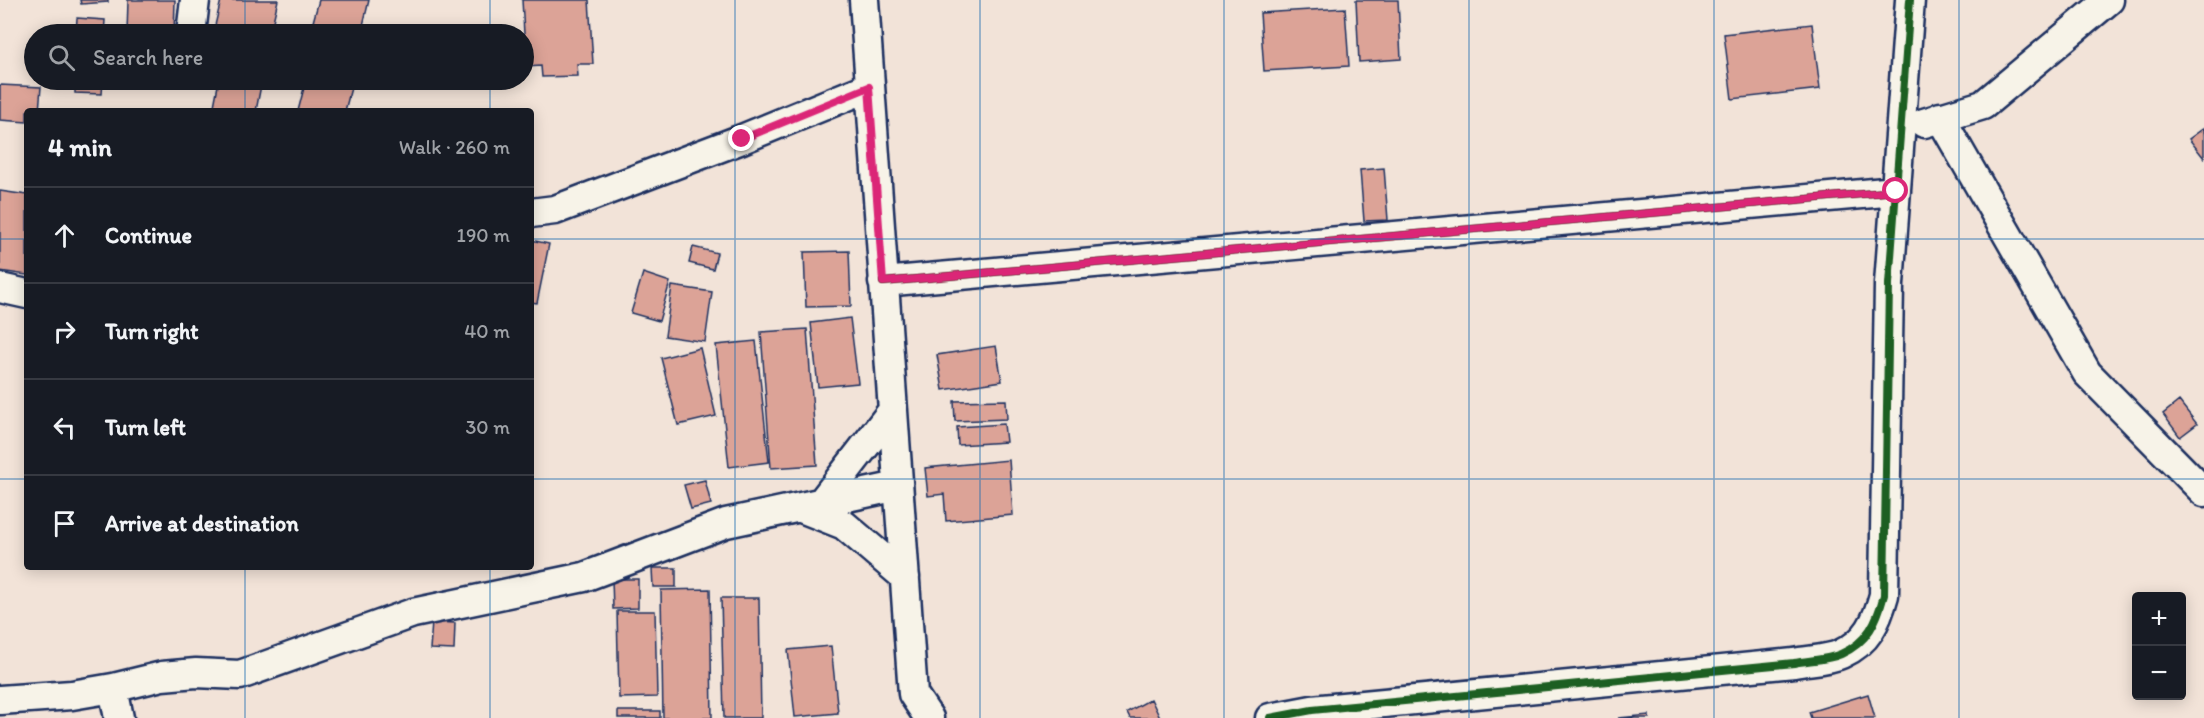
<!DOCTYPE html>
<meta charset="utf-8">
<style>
body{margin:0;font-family:Itim,sans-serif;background:#20242c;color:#f1f3f6}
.controls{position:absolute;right:18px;bottom:18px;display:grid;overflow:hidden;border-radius:6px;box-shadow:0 3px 15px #0003}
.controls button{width:54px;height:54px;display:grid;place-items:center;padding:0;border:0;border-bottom:2px solid #363941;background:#171b24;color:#f1f3f6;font:30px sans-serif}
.stop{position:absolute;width:18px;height:18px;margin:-14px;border:4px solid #db2777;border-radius:50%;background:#fff}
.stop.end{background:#db2777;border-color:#fff;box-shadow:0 2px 6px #0008}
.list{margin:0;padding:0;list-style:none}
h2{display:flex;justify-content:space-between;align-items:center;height:78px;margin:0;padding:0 24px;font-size:26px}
h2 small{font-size:20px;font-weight:400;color:#9ea1a6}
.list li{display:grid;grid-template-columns:39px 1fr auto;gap:18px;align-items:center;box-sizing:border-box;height:96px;padding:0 24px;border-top:2px solid #363941}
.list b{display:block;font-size:22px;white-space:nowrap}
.list em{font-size:20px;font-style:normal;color:#9ea1a6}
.icon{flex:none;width:33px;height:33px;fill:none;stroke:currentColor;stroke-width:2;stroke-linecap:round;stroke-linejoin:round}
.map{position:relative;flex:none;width:2204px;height:718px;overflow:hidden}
.search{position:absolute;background:#171b24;box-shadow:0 3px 15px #0003;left:24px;top:24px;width:510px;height:66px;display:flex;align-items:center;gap:15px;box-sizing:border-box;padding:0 21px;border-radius:33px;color:#9ea1a6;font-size:22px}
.panel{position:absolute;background:#171b24;box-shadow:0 3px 15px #0003;left:24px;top:108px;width:510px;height:462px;border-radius:6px}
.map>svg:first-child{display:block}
</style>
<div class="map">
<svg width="2204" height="718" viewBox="0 0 2204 718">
<rect width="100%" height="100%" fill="#f2e3d8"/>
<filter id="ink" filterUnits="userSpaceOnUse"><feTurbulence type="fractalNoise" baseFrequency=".0167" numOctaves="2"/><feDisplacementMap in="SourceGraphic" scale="12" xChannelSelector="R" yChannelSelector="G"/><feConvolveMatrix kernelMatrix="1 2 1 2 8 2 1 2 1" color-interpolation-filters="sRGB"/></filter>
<g filter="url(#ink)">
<path fill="#dca397" stroke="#1b2f5e" stroke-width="1.5" d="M80 0H108V2L81 4Z
M128 0H175L174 34H127Z
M221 0H278L270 34H213Z
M319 0H369L361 34 313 22Z
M522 0H589L593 64H577L578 76 542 77 541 66 526 67Z
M1356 0H1398L1401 59 1359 62Z
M1345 8 1349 66 1264 71 1260 13Z
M77 18 105 20 104 34H76Z
M1812 24 1820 89 1732 99 1724 34Z
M75 80H103L102 94 75 93Z
M219 80H262L256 111H213Z
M306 80H353L345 111H298Z
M0 85 41 87 39 111H27V122L0 120Z
M2204 128V158L2189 139Z
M1384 168 1388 220 1364 221 1360 170Z
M0 191 27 195V275L0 271Z
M531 240 549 244 537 303 531 302Z
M693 247 717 253 713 269 689 263Z
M849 251 851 306 806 307 804 252Z
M643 273 670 282 659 321 631 313Z
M672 286 712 292 705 342 665 336Z
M850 318 858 383 818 387 811 323Z
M807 329 817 465 771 468 761 332Z
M756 341 769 462 729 467 716 345Z
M996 346 1002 381 943 390 937 355Z
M700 348 716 416 678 425 661 358Z
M1006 400 1007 419 955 421 954 401Z
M2179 401 2197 424 2180 437 2163 414Z
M1004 424 1006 442 958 445 957 427Z
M1009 460 1013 515 946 521 944 494 928 496 925 468Z
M705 480 711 504 691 509 684 485Z
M652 568H676V587H653Z
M612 579H638V608L613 609Z
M710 589 712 718H663L661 590Z
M721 598H759L761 718H724Z
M617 611H655L657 697 619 698Z
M432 622 455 623 454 650 430 649Z
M831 646 838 713 795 717 788 650Z
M1868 694 1875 718H1811L1809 712Z
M1151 699 1160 718H1130L1127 712Z
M618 711H660V718H618Z
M1649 715V718H1618Z"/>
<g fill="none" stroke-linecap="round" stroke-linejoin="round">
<g stroke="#1b2f5e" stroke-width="33">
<path id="minor" d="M864 0 913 694 929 718
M191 34 195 0
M1940 117 2087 373 2204 492
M1924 123 1983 105 2109 0
M531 213 555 210 742 139 869 87
M883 282 1896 191
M0 288 27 294
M821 503 893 410
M801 508 844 525 905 577
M113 688 119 718
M0 700 72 695 113 688 162 676 196 673 240 675 413 613 584 577 726 523 898 486
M1270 718 1312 710 1794 663C1809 660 1828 660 1841 654 1868 642 1877 621 1884 595L1889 284 1910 0"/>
</g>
<use href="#minor" stroke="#f7f3e8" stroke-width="28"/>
<g stroke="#f7f3e8" stroke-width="11">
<path id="cycleway" d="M883 282 1896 191
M1270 718 1312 710 1794 663C1809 660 1828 660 1841 654 1868 642 1877 621 1884 595L1889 284 1910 0"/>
</g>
<use href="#cycleway" stroke="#1b5e20" stroke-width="8"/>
</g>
</g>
<g fill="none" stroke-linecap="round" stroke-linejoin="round" filter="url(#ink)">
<path stroke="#db2777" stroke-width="8" d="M742 139 869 87 883 282 1896 191"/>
</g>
<path fill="none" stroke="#1f6fb2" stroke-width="1.5" stroke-opacity="0.55" d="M245 0V34M490 0V34M735 0V718M980 0V718M1224 0V718M1469 0V718M1714 0V718M1959 0V718M245 80V111M490 80V111M0 239H27M531 239H2204M0 479H27M531 479H2204M245 567V718M490 567V718"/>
</svg>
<div class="controls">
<button>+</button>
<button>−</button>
</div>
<div class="stop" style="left:1896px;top:191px"></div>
<div class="stop end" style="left:742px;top:139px"></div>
<div class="search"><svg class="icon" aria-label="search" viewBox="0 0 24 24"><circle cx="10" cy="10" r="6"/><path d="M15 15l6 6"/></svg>Search here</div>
<section class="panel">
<h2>4 min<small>Walk · 260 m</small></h2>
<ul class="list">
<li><svg class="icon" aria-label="ahead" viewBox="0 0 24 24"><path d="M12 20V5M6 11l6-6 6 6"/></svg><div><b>Continue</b></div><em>190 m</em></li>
<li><svg class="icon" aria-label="right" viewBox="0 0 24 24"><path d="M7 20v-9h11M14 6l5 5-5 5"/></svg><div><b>Turn right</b></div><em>40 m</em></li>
<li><svg class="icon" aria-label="left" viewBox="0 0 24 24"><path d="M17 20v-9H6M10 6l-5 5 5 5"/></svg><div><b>Turn left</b></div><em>30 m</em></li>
<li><svg class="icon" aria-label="arrive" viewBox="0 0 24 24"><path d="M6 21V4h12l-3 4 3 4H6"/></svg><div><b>Arrive at destination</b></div></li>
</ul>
</section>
</div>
